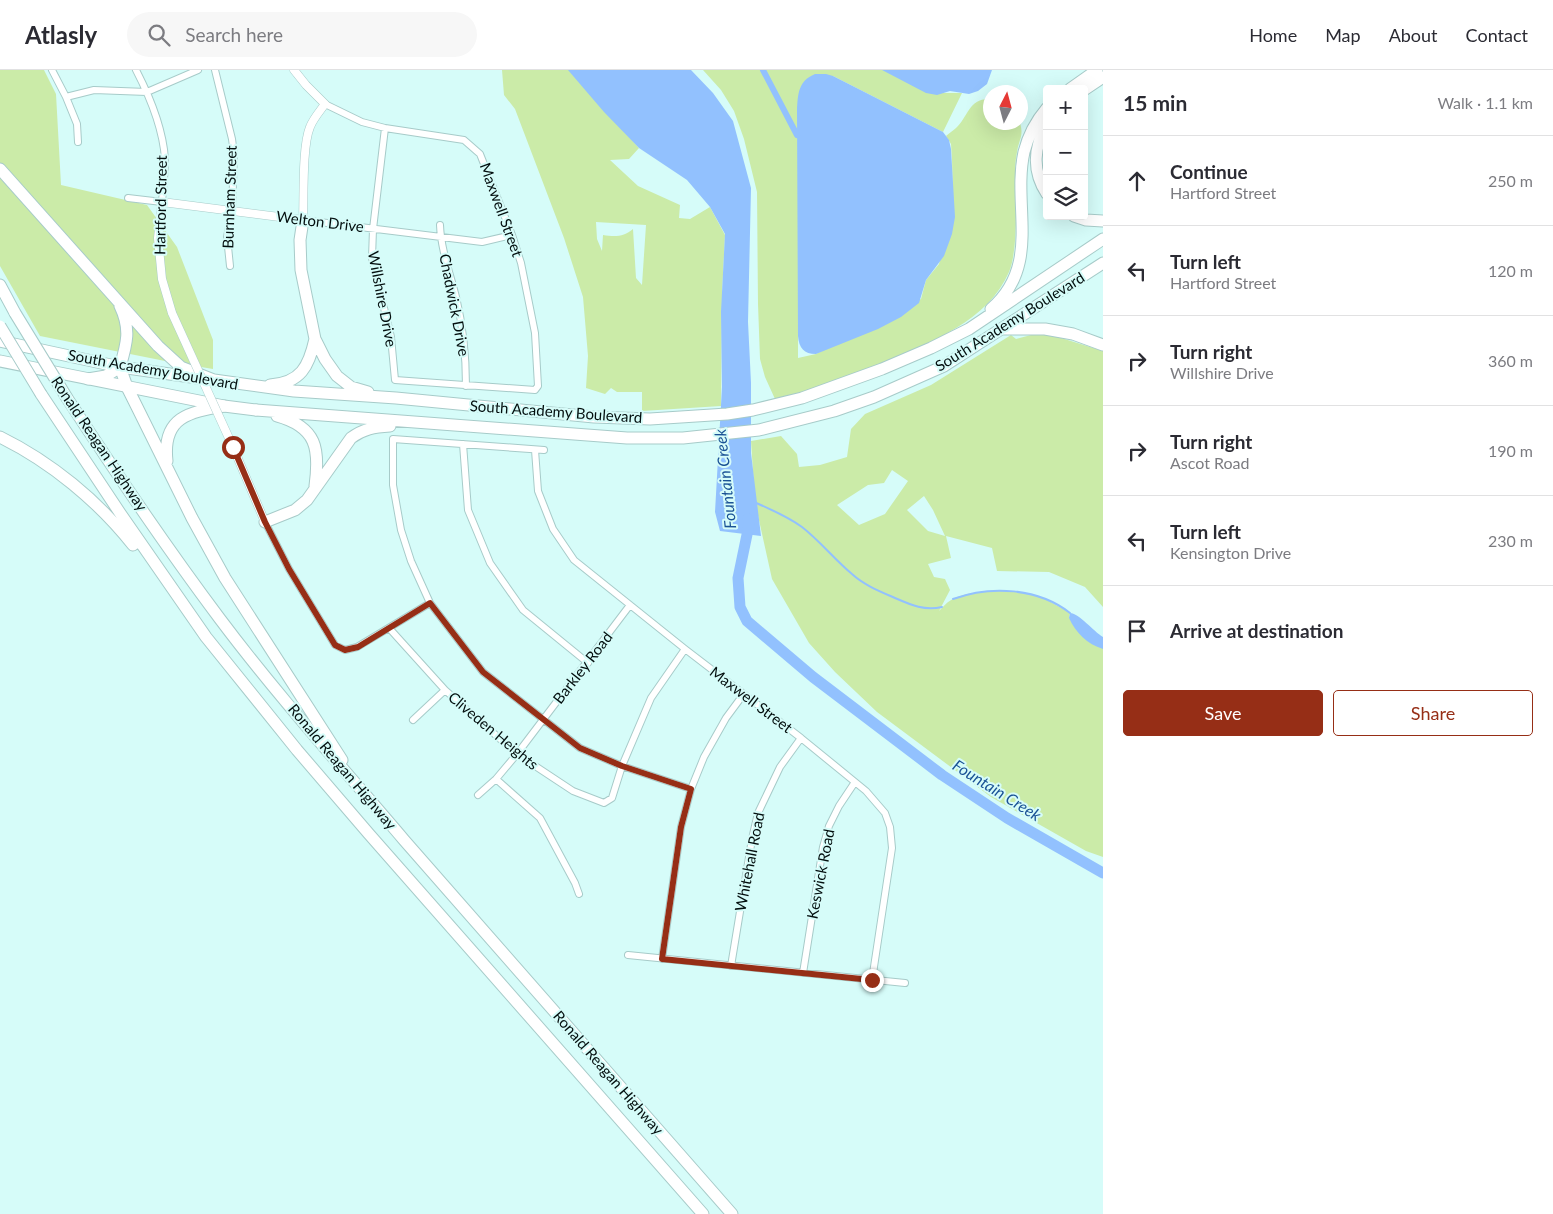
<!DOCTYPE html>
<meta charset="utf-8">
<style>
body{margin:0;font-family:Lato,sans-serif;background:#f7f7f7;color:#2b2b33}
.controls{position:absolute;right:15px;top:15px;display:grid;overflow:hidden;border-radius:5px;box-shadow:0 5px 20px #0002}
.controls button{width:45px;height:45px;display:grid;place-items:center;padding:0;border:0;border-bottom:1px solid #e1e1e2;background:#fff;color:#2b2b33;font:25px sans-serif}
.compass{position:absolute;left:983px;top:15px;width:45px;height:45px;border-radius:50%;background:#fff;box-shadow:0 5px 20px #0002;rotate:6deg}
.stop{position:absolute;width:15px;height:15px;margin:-11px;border:4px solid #962e16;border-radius:50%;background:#fff}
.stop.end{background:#962e16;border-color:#fff;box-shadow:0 1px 5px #0008}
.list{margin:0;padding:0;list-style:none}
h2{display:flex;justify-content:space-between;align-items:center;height:65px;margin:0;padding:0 20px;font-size:21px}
h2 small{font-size:16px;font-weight:400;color:#7c7c81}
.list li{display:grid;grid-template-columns:32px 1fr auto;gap:15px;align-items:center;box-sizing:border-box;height:90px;padding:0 20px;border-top:1px solid #e1e1e2}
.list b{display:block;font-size:19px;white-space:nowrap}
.list p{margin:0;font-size:16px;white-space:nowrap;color:#7c7c81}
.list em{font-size:16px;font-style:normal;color:#7c7c81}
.actions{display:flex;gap:10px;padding:15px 20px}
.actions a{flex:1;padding:11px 0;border:1px solid #962e16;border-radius:5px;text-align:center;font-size:18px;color:#962e16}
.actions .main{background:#962e16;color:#fff}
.icon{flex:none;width:28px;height:28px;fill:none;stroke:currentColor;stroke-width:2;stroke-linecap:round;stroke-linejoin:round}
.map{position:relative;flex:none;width:1103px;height:1144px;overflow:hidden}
header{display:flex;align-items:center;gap:30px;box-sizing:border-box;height:70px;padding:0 25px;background:#fff;border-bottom:1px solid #e1e1e2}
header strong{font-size:24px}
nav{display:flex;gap:28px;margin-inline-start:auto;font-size:18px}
.search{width:350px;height:45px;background:#f7f7f7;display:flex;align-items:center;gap:12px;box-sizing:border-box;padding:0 18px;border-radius:28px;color:#7c7c81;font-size:19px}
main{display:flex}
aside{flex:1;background:#fff}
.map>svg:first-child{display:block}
</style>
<header>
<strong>Atlasly</strong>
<div class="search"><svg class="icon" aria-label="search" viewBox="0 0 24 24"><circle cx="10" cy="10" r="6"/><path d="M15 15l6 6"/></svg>Search here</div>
<nav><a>Home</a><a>Map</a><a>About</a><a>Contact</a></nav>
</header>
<main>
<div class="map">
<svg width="1103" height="1144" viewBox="0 0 1103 1144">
<rect width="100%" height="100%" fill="#d6fcf9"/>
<path fill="#cbeba8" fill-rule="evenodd" d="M0 0H44L56 24 61 115 147 135 177 177 213 270V299L165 291 40 266 0 196Z
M502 0H569L639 78 629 89 610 90 638 116 680 135 679 148 690 149 710 137 725 165 722 224 721 336 642 341V322H617L611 318 605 324 586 318 588 286 583 227 564 168 515 39 504 25ZM596 152 646 155 642 215 636 208 633 159C624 167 615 167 603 165L602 181 597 169Z
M703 0H883L944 23H962L943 62 833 6 798 194V288L816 284 921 229 926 210 939 194 953 134 952 89 951 74 946 66C949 63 953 61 956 58 968 47 969 28 990 29L991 52 1020 53C1024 66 1019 69 1017 82 1015 91 1015 102 1015 112 1016 136 1018 180 1009 202 988 251 931 272 886 291 865 300 845 310 823 318 808 323 791 325 775 329L765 307 760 289 758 234 757 122 744 69 734 41 721 20Z
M1042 262 1103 281V537L1085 517 1049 502 997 501 992 478 946 466 951 488 928 494 934 507 945 509 950 520 939 541C943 537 948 531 953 529 974 518 1021 519 1042 528 1052 532 1061 538 1070 543L1069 548 1103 576V787L1086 781 991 727 877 642 835 602 809 573 772 509 755 432 751 371 781 366 797 384 799 397 820 395 847 387 851 359 865 344 931 315 1011 265 1016 269ZM892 400 908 411 885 444 859 455 837 435 868 415 884 413ZM924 426 933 440 945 466 928 461 907 440Z"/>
<path fill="#92c1fe" d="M568 0H691L713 23 733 51 751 118 748 252 751 313V383L761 466 720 461 715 442 722 317 721 242 725 164 710 137 687 110 639 78 604 42Z
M882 0H992L987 14 978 21 969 24 950 21 937 25 926 23Z
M815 4H826L833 6 943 62 949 70 951 79 955 147 952 164 944 186 926 210 919 233 901 247 878 259 816 284C804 284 799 278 798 266L797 40C798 24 798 11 815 4Z
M1070 543C1080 544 1093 561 1103 567V579C1087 574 1076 563 1069 548Z"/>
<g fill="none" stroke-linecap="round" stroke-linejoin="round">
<path stroke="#92c1fe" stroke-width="2" d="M754 432C770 439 787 446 802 457 820 471 834 489 852 504 864 515 879 521 895 528 911 535 924 541 942 537
M953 529C991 515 1038 518 1070 543"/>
<path stroke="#92c1fe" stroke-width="6" d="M763 0 797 65"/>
<path stroke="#92c1fe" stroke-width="11" d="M748 449 749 455 738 508 740 537 747 551 813 607 942 705 1007 748 1103 803"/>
<g stroke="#a7cbc9" stroke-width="8">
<path id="minor" d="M52 0 66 27
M215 0 232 69 234 84 232 141 227 167 230 196
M325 34 362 52 385 58 464 70 480 84 512 165 521 193 535 263 538 316 535 320 395 310 391 267 372 188 373 159 385 58
M78 72 77 54 66 27 94 20 147 22 198 0
M128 128 162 132C163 118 165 103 165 89 163 59 150 27 136 0
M303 150 482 172 512 165
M440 155C441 180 450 203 456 227 463 256 466 286 466 316
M463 374 468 440 490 493 523 540 588 593
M535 380 538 421 553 459 574 490 685 579 801 668 866 721 885 743 890 757 892 778 872 910
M544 380 393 369V415L401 460 411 491 430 533 483 602 580 678 622 696 691 719
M265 452 289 499 335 575 345 580 357 577 430 533
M389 558 445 620 517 684 573 721 604 733 612 728 622 696 651 628 685 579
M413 650 445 620
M496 709 540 748 575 813 579 824
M478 725 496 709 517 684 630 535
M628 885 905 913
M662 889 681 757 691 719 704 687 726 648 743 625
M731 896 752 769 758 743 780 697 801 668
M803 903 823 777 829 756 839 736 855 712"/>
</g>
<g stroke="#a7cbc9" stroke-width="9">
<path id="tertiary" d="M172 243 162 209 158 168 162 132 303 150C304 127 302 76 310 57 313 49 320 41 325 34L306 15 294 0
M233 377 265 452"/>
</g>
<g stroke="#a7cbc9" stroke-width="13">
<path id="trunk" d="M0 271 120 297 205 309
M0 291 224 336 256 340"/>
</g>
<g stroke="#a7cbc9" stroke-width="13">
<path id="motorway" d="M1070 19 1097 0
M1084 20 1103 7
M1047 53C1034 77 1031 100 1047 124
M0 99 158 276 181 297 214 310 294 321 396 328 594 347 650 349 727 344 753 340 802 328 882 299 931 278 969 259 1103 169
M1074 146 1086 150 1103 151
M303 150 300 170 301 200 315 269 325 289 337 306 351 317 368 322
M0 215 15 243
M991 239C1042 195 1012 136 1024 82 1028 66 1036 51 1047 38
M1004 259H1045L1073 264 1103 275
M120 297 127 317 137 337 192 448 225 508 342 690
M88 309 106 306 120 297C127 273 131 259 120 236
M270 315C301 313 309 296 315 269
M41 324 120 443 206 567 297 680 369 764 703 1144
M67 328C116 403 166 477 220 549 277 625 342 697 404 770L732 1144
M256 340 627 368H683L759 360 834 341 874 327 944 296 1103 193
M277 346C317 357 320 379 315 416
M0 367C51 392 98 431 133 475
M167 391C162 347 189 342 224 336
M265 452 295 440 307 430 351 368C363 359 374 357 390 356"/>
</g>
<use href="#minor" stroke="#fff" stroke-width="6"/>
<use href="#tertiary" stroke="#fff" stroke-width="8"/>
<use href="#trunk" stroke="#fff" stroke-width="11"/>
<use href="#motorway" stroke="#fff" stroke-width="11"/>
<g stroke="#a7cbc9" stroke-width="9" stroke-linecap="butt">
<path id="tertiary-bridge" d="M172 243 233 377"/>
</g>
<g stroke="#a7cbc9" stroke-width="13" stroke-linecap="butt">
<path id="motorway-bridge" d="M15 243 67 328
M0 256 41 324"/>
</g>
<use href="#tertiary-bridge" stroke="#fff" stroke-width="8"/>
<use href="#motorway-bridge" stroke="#fff" stroke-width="11"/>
</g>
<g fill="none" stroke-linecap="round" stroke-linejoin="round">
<path stroke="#962e16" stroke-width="6" d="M233 377 265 452 289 499 335 575 345 580 358 577 430 533 483 602 580 678 622 696 691 719 681 757 662 889 872 910"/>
</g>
<g text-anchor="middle" stroke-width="4" stroke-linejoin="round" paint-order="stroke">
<g font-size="15" fill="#030e0e" stroke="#d6fcf9">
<text transform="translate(230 127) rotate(-88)" y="5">Burnham Street</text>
<text transform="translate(161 135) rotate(-89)" y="5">Hartford Street</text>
<text transform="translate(501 140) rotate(70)" y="5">Maxwell Street</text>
<text transform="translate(320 152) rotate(7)" y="5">Welton Drive</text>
<text transform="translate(382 229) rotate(79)" y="5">Willshire Drive</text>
<text transform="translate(454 235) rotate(79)" y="5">Chadwick Drive</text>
<text transform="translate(1010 252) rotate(-32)" y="5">South Academy Boulevard</text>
<text transform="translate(153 300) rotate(10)" y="5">South Academy Boulevard</text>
<text transform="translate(556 342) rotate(4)" y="5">South Academy Boulevard</text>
<text transform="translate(99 374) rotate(56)" y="5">Ronald Reagan Highway</text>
<text transform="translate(583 598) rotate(-52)" y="5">Barkley Road</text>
<text transform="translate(751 630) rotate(37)" y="5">Maxwell Street</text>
<text transform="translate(493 661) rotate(40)" y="5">Cliveden Heights</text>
<text transform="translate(342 697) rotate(50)" y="5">Ronald Reagan Highway</text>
<text transform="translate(750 792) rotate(-79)" y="5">Whitehall Road</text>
<text transform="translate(821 804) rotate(-79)" y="5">Keswick Road</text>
<text transform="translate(608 1003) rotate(49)" y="5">Ronald Reagan Highway</text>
</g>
<g font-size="16" font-style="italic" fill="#1a5295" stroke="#d6fcf9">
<text transform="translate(725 409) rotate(-96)" y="6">Fountain Creek</text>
<text transform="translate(997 720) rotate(32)" y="6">Fountain Creek</text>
</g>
</g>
</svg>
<div class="controls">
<button>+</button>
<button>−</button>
<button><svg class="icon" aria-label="layers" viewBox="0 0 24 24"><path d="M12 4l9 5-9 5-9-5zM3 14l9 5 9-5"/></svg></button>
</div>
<svg class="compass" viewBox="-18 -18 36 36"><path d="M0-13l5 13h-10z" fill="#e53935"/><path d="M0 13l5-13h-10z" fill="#7c7c81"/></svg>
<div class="stop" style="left:233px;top:377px"></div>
<div class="stop end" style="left:872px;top:910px"></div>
</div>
<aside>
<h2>15 min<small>Walk · 1.1 km</small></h2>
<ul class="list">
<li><svg class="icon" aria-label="ahead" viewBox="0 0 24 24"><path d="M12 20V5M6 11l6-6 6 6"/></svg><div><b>Continue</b><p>Hartford Street</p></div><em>250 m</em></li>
<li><svg class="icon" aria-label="left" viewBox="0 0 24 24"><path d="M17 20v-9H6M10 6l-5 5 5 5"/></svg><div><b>Turn left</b><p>Hartford Street</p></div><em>120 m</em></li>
<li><svg class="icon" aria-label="right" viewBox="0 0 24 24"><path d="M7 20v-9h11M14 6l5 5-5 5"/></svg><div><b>Turn right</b><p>Willshire Drive</p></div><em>360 m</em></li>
<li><svg class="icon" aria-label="right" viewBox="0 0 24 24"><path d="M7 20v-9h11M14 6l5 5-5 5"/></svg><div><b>Turn right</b><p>Ascot Road</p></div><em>190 m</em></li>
<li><svg class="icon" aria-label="left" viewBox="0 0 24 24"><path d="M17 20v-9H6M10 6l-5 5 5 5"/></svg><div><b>Turn left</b><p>Kensington Drive</p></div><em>230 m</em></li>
<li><svg class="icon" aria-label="arrive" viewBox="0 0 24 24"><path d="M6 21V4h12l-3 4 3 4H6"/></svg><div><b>Arrive at destination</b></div></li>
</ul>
<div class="actions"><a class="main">Save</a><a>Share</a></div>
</aside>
</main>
